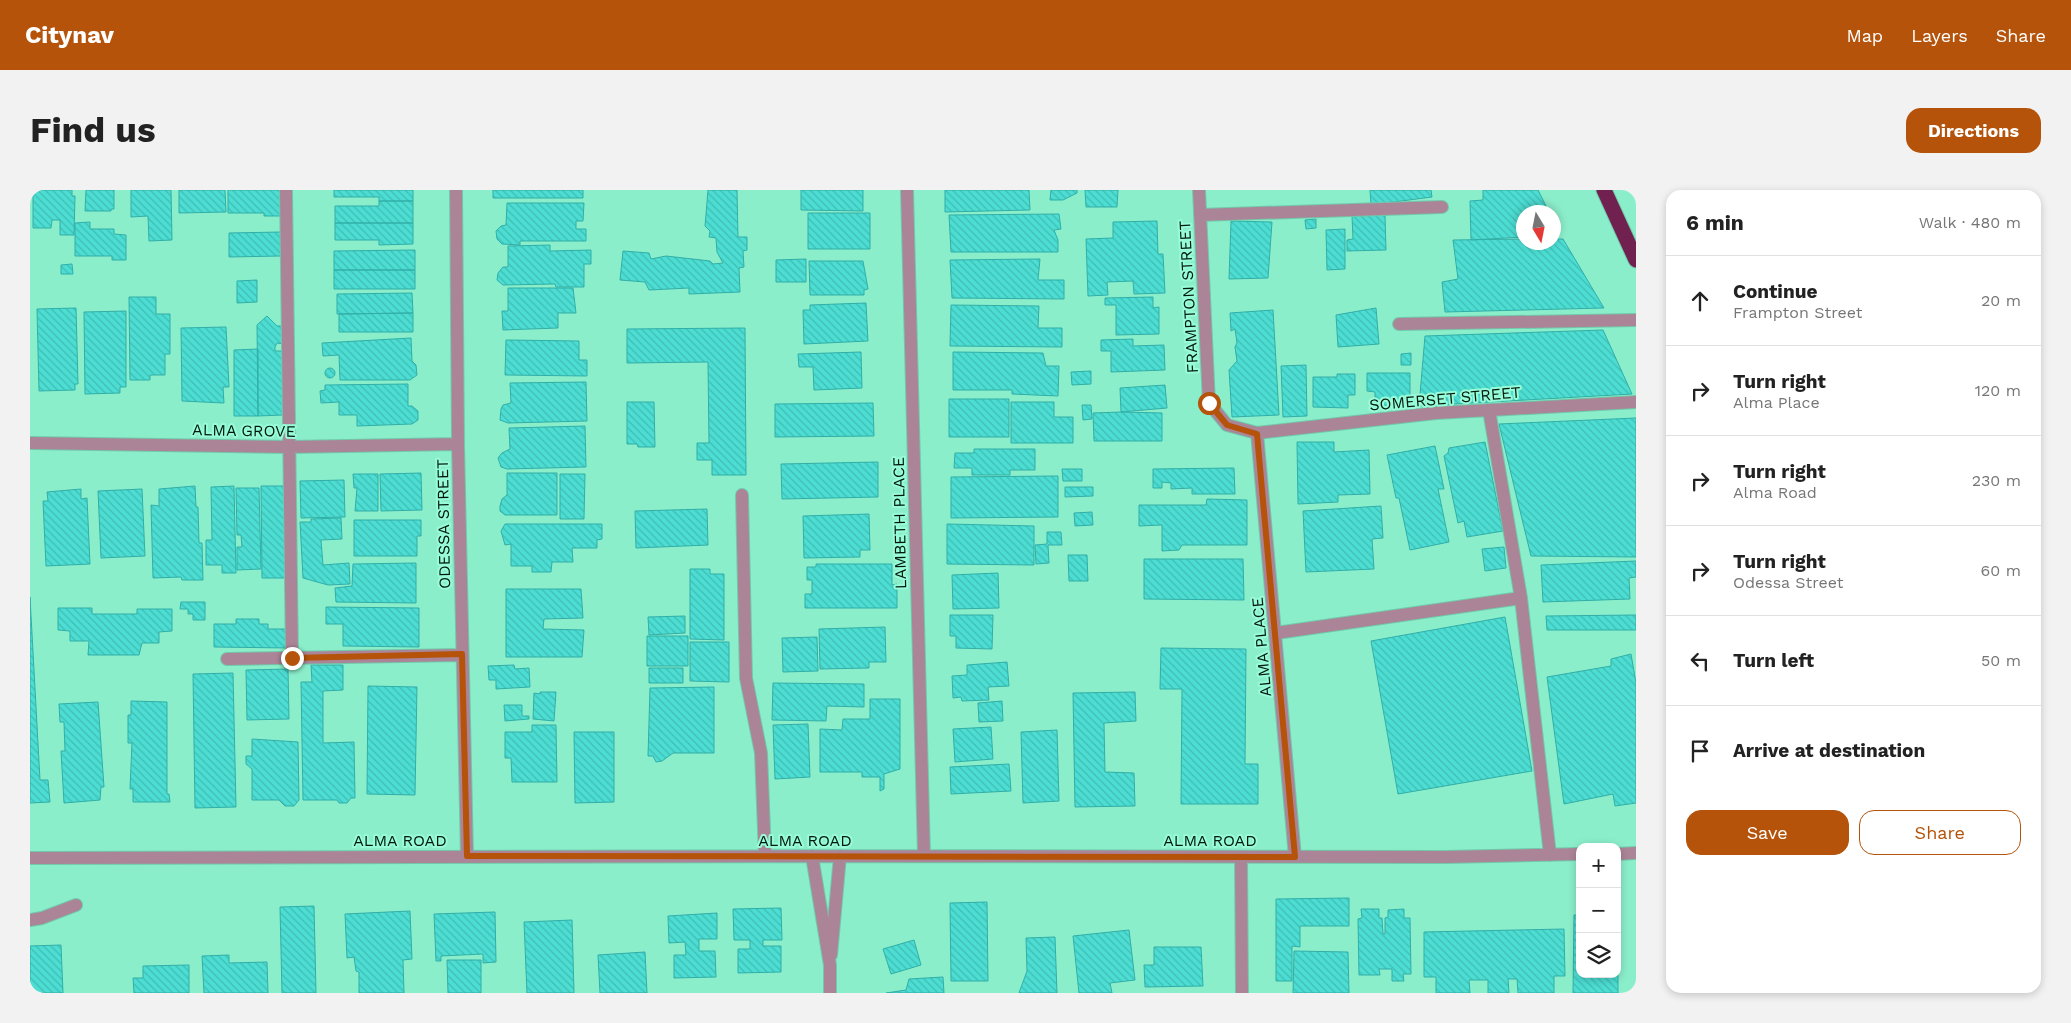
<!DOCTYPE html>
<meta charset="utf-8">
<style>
body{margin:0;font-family:"Work Sans",sans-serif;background:#f2f2f2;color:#222}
.controls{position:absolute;right:15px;bottom:15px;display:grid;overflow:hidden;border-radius:10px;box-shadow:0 2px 8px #0003}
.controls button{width:45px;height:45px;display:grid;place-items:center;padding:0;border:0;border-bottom:1px solid #e0e0e0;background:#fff;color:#222;font:25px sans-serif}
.compass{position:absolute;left:1486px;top:15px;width:45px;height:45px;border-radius:50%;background:#fff;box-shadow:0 2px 8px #0003;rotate:170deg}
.stop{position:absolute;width:15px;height:15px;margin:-11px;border:4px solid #b45309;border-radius:50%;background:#fff}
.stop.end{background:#b45309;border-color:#fff;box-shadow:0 1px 5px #0008}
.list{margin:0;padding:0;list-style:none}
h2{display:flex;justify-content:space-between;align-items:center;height:65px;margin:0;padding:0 20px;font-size:21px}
h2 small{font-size:16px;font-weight:400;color:#767676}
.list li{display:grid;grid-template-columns:32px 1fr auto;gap:15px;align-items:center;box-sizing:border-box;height:90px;padding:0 20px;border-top:1px solid #e0e0e0}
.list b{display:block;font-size:19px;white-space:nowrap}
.list p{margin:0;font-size:16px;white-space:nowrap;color:#767676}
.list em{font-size:16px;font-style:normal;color:#767676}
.actions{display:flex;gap:10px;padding:15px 20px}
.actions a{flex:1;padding:11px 0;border:1px solid #b45309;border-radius:15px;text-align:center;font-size:18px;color:#b45309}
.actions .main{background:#b45309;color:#fff}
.icon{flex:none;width:28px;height:28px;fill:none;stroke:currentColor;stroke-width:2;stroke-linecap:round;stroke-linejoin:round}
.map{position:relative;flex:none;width:1606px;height:803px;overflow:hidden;border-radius:15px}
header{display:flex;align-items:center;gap:30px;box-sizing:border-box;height:70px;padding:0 25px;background:#b45309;color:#fff}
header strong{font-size:24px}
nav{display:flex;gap:28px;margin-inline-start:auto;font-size:18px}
.intro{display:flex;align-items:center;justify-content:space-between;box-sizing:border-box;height:120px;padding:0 30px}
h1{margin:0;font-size:35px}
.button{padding:12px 22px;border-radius:15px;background:#b45309;color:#fff;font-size:18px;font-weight:700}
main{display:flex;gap:30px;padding:0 30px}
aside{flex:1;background:#fff;border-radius:15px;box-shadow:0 2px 8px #0003}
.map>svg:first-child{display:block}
</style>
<header>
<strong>Citynav</strong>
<nav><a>Map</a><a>Layers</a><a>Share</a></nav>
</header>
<div class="intro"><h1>Find us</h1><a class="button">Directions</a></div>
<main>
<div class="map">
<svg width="1606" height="803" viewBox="0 0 1606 803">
<defs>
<pattern id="building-back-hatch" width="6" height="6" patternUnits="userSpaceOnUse" patternTransform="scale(1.25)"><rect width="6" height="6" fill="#4cddd3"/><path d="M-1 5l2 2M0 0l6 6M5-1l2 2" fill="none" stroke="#41bdb4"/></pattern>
</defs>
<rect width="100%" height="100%" fill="#8beecb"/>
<path fill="url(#building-back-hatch)" stroke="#31afa7" d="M3 0H42V6H45L44 45H30V30H22L21 38H3Z
M56 0H84V19H81V21H55Z
M101 0H141L142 50 119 51 118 26 101 27Z
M149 0H195L196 22 149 23Z
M198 0H251V26H234V23H198Z
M304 0H383V11H349V7H304Z
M463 0H553V8H463Z
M678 0H707L708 47H717V60L713 61 714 77 709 78 710 102 659 104V98L619 100 615 92 590 90 593 61 619 63 621 69 636 66 680 71 683 74 693 73 687 62 686 48 679 47 680 41 675 36Z
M771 0H833V21L771 20Z
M915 0H999L1000 20 915 22Z
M1021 0H1047V3L1033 10H1020Z
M1055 0H1088L1087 17H1056Z
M1340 0H1401L1402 7 1341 15Z
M1453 0H1508L1519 22H1494V47L1441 50 1440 11 1453 10Z
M349 11H383V33H305V16H349Z
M477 13H554L553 31H546V39H556V51H490V55L472 54 467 49 466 41 471 36 476 35Z
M778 23H840V59H778Z
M1029 24 1031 39 1024 40 1028 50V62H921L919 25Z
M1355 25 1356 60 1317 61V50L1323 49 1322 26Z
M1286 29V38L1276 39 1275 30Z
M1127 31 1128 64H1133L1135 103 1104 104 1103 91 1077 92 1078 105 1058 106 1056 49 1083 48V32Z
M1201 31 1242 32 1238 88 1199 89Z
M60 32V39H84V44L96 45V70H82V66H45V33Z
M305 33H383V54L349 55V50H305Z
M1315 39V79L1297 80 1296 40Z
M251 42V66L199 67V43Z
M1494 49V52H1524V49H1533L1574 118 1415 122 1412 92 1428 89 1423 50Z
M520 55V61L561 60V74H554V97H526L525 94 473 95 467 90 468 83 473 77H478V56Z
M385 60V80H304V61Z
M776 69V92H746V70Z
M1010 69 1008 90H1034V109L922 108 920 70Z
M779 71H833L838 99 834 100V105H780Z
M42 74 43 84H31V75Z
M304 80H385V99H304Z
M227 90V112L207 113V91Z
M478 98H543L546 123H528V138L473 140 472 121H478Z
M382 103 383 123 307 124V104Z
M99 107H126V124H140V164H135V185H120V190H100Z
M1123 107V118L1129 117V144L1086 145V115H1075V108Z
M836 113 838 151 774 154 773 120H780V115Z
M921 115 1009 116 1008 138H1032V157L920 156Z
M46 118 48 194H45V200L9 201 7 119Z
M1346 118 1349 154 1308 157 1306 125Z
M1243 120 1249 225 1202 227 1199 180 1207 171 1205 157 1207 153 1205 139 1201 141 1200 123Z
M96 121V197H90V203L55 204 54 122Z
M383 123V142H309V124Z
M237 126 247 136H253L254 154 247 153 245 157V161H253V225L228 226 227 135Z
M196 137 199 197H193L194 213 152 211 151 138Z
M715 138 716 285H682V270H667V253H679L678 172 597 173V139Z
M1573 140 1602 204 1389 216 1395 146Z
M381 148 382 171 386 175 387 185 380 190H310L309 165 293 166 292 153Z
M1103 149V156L1134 155 1135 180 1081 182V161H1071V150Z
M476 150 549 151V170H557V186L475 185Z
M228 159V226H204V160Z
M831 162 832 198 784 200 783 177H769L768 164Z
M923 162 1013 163 1016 176H1029L1028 206 982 204V200H923Z
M1381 163V175H1371V164Z
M1276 175 1277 226 1253 227 1251 176Z
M295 183a5 5 0 1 1 10 0a5 5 0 1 1-10 0Z
M1061 181V194L1042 195 1041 182Z
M1337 183H1380V216H1345V202L1337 201Z
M1307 184H1325V205H1318V218L1283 217V187H1307Z
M556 192 557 231 478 233 470 230 471 219 473 215 481 213 480 193Z
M378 194V216H382L388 221V230L382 234 327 236V225H309V212L291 213 290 201 295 200V195Z
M1135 195 1137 218 1091 222 1090 198Z
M919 209H979V247H919Z
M597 212H624L625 257H608L607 254H597Z
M981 212H1024V227H1043V253H981Z
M843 213 844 246 745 247V214Z
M1052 215H1061L1062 229 1053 230Z
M1091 222 1132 223V251H1064L1063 223Z
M1606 228V367L1501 366 1469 234Z
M555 236 556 277 477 279 471 277 468 268 472 263 480 259 479 238Z
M1267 252H1304V262L1339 260 1340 304 1308 305V312L1268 314Z
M1455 252 1473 341 1437 347 1434 331 1428 333 1414 266 1418 263 1419 258Z
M1405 256 1414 299H1408L1419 352 1380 360 1369 308H1366L1357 265Z
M944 259H1005V280H980V285H942V278H924L925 263H944Z
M848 272V307L752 309 751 274Z
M1204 278 1205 304H1162V298L1141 299V293L1132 292V298H1123V279Z
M1032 279H1052V291H1033Z
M391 283 392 320 351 321 350 284Z
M477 283H527V325H475L470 321V316L472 309 477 305Z
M323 284H348V321H325L327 298H324Z
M530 284H555L554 329H530Z
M1028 286V327L921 328V287Z
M314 290 315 327 271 328 270 291Z
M165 296 166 317H168L169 353H172L173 390H152L151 387 123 388 121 315 129 316V299Z
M204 296 206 383H192V375H176V350H182L181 297Z
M231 296H255L259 388H232Z
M1035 297H1063V306L1035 307Z
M206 298H229L231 379 207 380V357H212L211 345H207Z
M51 299V309L57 308 60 374 16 376 13 311H18L17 302Z
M112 299 115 366 71 368 68 301Z
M1177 309 1217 310V355H1152L1149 360 1132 361V335L1109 336V315H1176Z
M1351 316 1353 348 1342 349 1344 379 1276 382 1273 321Z
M677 319 678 355 606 358 605 321Z
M1062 322 1063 335 1045 336 1044 323Z
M839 324 840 360H830V367L774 368 773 326Z
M311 328 312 349 291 350 293 375 319 373 320 394 298 395 273 388 270 332H281V329Z
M324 330H391V346H387V366H324Z
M475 334H572V349L567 350V358H542L543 372H522L521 382H502V376H481V354L475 355 471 341Z
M917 334 1004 336V375L917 374Z
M1017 342H1031L1032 355H1018L1019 373 1006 374 1005 355 1017 354Z
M1474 357 1476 378 1455 381 1452 359Z
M1038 365H1057L1058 391H1039Z
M1114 369H1213L1214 410 1114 409Z
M1606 371V387L1599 388 1600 409 1513 412 1511 375Z
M386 373V413L306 412 305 398 322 396 323 374Z
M786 374H862V395L867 394V418H775V404H782V390H777V377H786Z
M660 379H680V384H694V450L660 449Z
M968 383 969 418 923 419 922 385Z
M476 399H551L553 428 514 429 513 439 554 440 552 467H476Z
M0 407 10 590H18L20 612 0 613Z
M151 412H175V430H163V424H158V419H150Z
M296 417 389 418V457L313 456V434H296Z
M28 418H62V424H107V419H142V441L129 442V453H112L109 465H58L59 451H40V441L28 440Z
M920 425H963L962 459 926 458V446H920Z
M1606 425V440H1517L1516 426Z
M655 426V443L619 445 618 427Z
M1475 427 1502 581 1368 604 1341 451Z
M206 429H229V434H238V439H259V458L184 457V434H206Z
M855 437 856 472H839V478L790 479 789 439Z
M617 446H658V476H617Z
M787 447 788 481 753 482 752 448Z
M660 452H699V492L660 491Z
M1131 458 1216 459 1215 574H1228V614H1151L1152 499H1130Z
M1601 464 1606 493V613L1585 616 1583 604 1534 614 1517 487 1581 476V469Z
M977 472 979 496 958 497 959 510 932 511 931 507 923 508 922 486 937 485V475Z
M281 475H313V500L293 501V553L324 552 325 608H321L317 613H309L307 610H273L271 492H282Z
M484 475 485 479 499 478 500 497 466 499V490H459L458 476Z
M619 478H653V493H619Z
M258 479 259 529 217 530 216 480Z
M203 483 206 617 165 618 163 484Z
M743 493 834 494V517L797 516 796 531 742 530Z
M338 496 387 497 385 605 337 604Z
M684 497V563H643L632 571 626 572 623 566H618L620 498Z
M510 502H526L524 531 503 529 504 503 510 504Z
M1105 502 1106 531 1074 533 1075 582 1104 583 1105 616 1045 617 1043 503Z
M840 509H870V579L854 584V599L850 601V587H832V582H790V539L812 540 813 529H840Z
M101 511 137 512V604H139L140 612H103V599H100L102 553H98V525H101Z
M972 511 973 531 949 532 948 513Z
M68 512 74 597H71L70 610 34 613 31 561H35L34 532H30L29 514Z
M474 515H492V526H499V529L475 531Z
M778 534 780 587 745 589 743 535Z
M502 535H526L527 592H482L481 568H475V542H502Z
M961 537 963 569 925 572 923 539Z
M1027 540 1029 611 993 613 991 542Z
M544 542H584V612L545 613Z
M222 549 268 552 269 610 264 616H255L249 610H222V579L216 574V566H222Z
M979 574 981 601 921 604 920 577Z
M1319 708V736H1270V757L1262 756V791H1246V709Z
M957 712 958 791H921L920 713Z
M284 716 286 803H252L250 717Z
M751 718 752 750H733V756H751V782L708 783V759H720V750H704L703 719Z
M1331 719H1349V728H1352L1353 744H1355V728L1358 727V720L1374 719V728H1380L1381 784H1373L1374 791H1362V779H1349L1350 785H1329L1328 729 1332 728Z
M380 721 382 769 373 770 374 803H329V782L326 781 324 767 317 768 315 724Z
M465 722 466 772 453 773V764L411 766V771H406L404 724Z
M687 723V749H669V761H685L686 787 644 788V765H656L655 752 639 753 638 726Z
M1544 725H1550V784H1587L1588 726V803H1543Z
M542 730 544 803H497L494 732Z
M1534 739 1535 786H1524V803H1488L1487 789H1478L1479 803H1458V790H1439L1440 803H1406V787H1394V742Z
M1099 740 1105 790 1080 793 1082 803H1049L1043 746Z
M1025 747 1027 803H989L997 781 996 748Z
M884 750 891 775 861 784 853 759Z
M31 755 33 803H0V756Z
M1124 757H1171L1173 796 1115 797 1114 775H1124Z
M1264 761 1318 762 1319 803H1263Z
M615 762 617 803H570L568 765Z
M199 765V773L237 772 238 803H174L172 766Z
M417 770H451V803H418Z
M159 775V803H104L103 788H113V776Z
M913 787 914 803H856L876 800 879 789Z"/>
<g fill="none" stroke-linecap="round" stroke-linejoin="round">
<g stroke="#72c8a9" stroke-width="14">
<path id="minor" d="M256 0 262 468
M426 0 428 254 437 666
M877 0 894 666
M1169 0 1179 213 1197 235 1227 243 1406 223 1606 212
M1170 25 1412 17
M1369 134 1606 130
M1459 220 1491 408 1520 665
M1227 243 1265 667
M0 253 259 257 428 254
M712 305 716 488 731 563 735 666
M1246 443 1491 408
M197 469 432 465
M1587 664 1606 663
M782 666 800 775V803
M1211 667 1212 803
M0 668 810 666 1416 667 1550 664
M0 730 12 728 46 715
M801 765 810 666"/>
</g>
<g stroke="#72c8a9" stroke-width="17">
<path id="highway" d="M1574 0 1606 70"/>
</g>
<use href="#minor" stroke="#ac8497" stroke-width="12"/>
<use href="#highway" stroke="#70214f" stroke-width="15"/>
</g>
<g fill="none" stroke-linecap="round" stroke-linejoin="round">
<path stroke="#b45309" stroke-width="6" d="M262 468 432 464 437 666 1265 667 1227 244 1197 235 1179 213"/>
</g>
<g text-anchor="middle" stroke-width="4" stroke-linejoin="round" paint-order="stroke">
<g font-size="16" fill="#001910" stroke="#98fcd8">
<text transform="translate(1158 107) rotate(-93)" y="6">FRAMPTON STREET</text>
<text transform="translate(1415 208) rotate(-5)" y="6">SOMERSET STREET</text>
<text transform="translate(214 240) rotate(1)" y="6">ALMA GROVE</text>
<text transform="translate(869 333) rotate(-91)" y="6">LAMBETH PLACE</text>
<text transform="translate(413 334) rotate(-91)" y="6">ODESSA STREET</text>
<text transform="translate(1231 457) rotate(-95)" y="6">ALMA PLACE</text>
<text x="370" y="656">ALMA ROAD</text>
<text x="775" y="656">ALMA ROAD</text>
<text x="1180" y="656">ALMA ROAD</text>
</g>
</g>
</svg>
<div class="controls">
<button>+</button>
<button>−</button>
<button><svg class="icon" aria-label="layers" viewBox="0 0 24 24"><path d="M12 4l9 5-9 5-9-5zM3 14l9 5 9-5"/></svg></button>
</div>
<svg class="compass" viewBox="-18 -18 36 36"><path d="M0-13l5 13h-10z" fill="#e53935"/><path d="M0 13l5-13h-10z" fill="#767676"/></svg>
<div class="stop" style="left:1179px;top:213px"></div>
<div class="stop end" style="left:262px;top:468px"></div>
</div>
<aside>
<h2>6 min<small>Walk · 480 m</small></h2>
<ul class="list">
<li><svg class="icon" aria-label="ahead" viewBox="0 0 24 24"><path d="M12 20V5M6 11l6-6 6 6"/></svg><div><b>Continue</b><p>Frampton Street</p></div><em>20 m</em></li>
<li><svg class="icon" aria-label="right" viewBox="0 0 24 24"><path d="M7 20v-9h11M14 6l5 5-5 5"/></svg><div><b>Turn right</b><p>Alma Place</p></div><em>120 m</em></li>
<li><svg class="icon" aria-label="right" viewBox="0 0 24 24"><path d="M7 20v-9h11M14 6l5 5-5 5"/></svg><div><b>Turn right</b><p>Alma Road</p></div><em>230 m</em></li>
<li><svg class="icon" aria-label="right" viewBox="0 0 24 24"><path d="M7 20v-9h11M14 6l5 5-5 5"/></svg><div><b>Turn right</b><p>Odessa Street</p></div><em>60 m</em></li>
<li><svg class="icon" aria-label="left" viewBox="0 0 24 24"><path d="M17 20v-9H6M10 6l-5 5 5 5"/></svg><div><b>Turn left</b></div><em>50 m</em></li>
<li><svg class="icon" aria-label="arrive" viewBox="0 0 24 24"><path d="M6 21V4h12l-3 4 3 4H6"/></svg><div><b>Arrive at destination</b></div></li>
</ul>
<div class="actions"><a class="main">Save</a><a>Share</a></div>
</aside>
</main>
